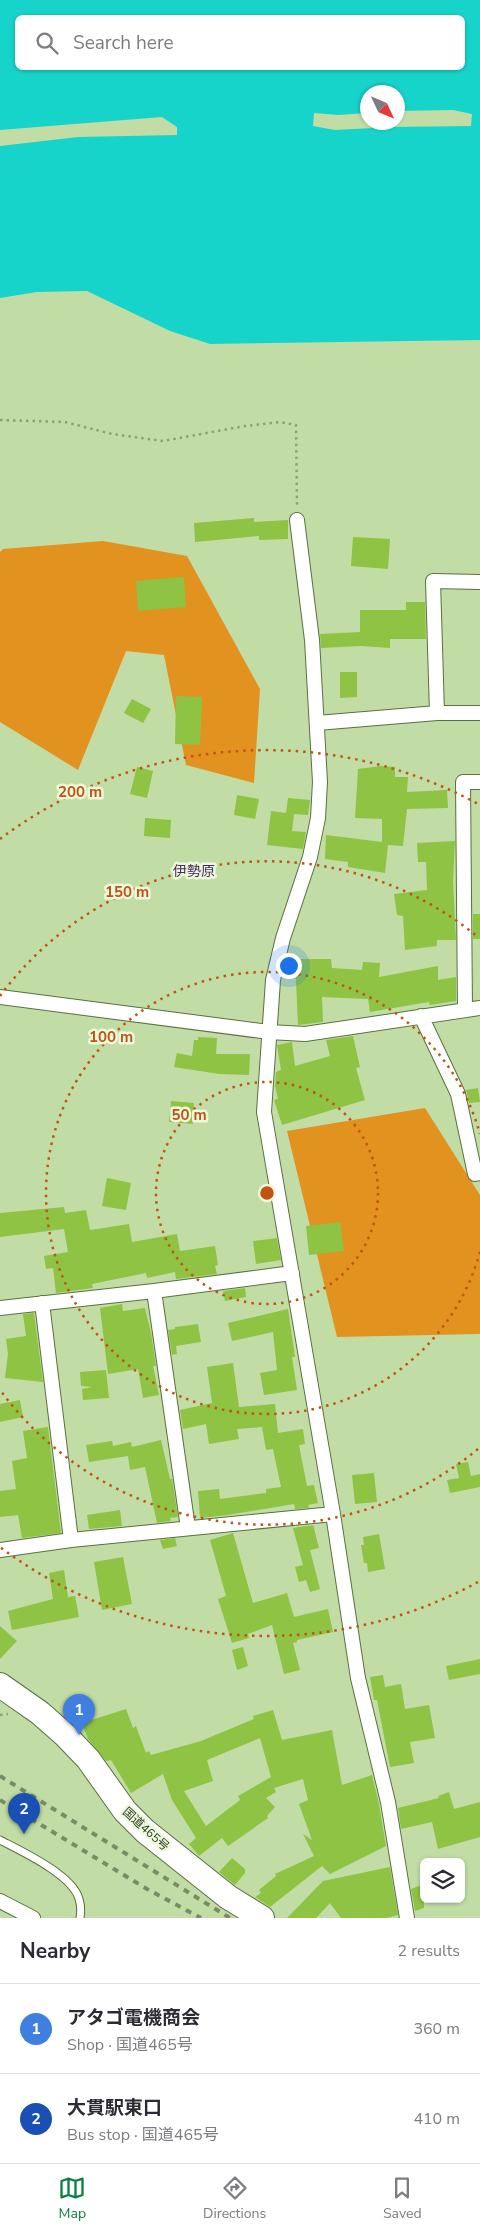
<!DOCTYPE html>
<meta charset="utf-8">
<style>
body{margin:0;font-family:"Nunito Sans","Noto Sans JP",sans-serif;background:#f7f7f7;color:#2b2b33}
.controls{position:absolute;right:15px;bottom:15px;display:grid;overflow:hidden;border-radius:8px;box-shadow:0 1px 4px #0004}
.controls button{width:45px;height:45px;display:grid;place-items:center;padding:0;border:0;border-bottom:1px solid #e1e1e2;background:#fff;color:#2b2b33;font:25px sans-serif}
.compass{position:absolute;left:360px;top:85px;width:45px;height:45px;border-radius:50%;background:#fff;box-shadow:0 1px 4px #0004;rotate:134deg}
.you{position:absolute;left:288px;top:965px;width:18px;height:18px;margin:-12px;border:4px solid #fff;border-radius:50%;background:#1a73e8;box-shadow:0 0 0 8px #1a73e833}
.badge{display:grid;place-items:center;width:32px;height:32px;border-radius:50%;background:#0b8043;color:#fff;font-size:16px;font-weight:700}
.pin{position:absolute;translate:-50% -41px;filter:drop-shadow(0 1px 2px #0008)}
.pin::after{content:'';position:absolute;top:26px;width:18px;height:15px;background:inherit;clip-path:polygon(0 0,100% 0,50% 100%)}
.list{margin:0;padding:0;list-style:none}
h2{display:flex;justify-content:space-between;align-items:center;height:65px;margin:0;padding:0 20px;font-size:21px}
h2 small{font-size:16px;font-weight:400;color:#7c7c81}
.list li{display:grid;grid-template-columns:32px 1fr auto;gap:15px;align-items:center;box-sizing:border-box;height:90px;padding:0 20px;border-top:1px solid #e1e1e2}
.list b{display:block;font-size:19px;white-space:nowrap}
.list p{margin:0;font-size:16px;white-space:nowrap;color:#7c7c81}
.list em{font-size:16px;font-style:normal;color:#7c7c81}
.icon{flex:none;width:28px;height:28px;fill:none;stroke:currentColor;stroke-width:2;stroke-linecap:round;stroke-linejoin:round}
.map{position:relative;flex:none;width:480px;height:1918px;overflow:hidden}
.search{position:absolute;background:#fff;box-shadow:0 1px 4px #0004;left:15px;right:15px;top:15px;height:55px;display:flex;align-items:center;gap:12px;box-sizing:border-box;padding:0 18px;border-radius:8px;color:#7c7c81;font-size:19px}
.sheet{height:245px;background:#fff}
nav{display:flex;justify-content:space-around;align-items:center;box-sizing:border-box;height:70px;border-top:1px solid #e1e1e2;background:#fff;font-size:14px;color:#7c7c81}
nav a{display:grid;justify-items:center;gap:2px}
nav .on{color:#0b8043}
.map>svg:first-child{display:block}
</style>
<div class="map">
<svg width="480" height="1918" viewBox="0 0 480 1918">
<rect width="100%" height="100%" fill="#c1dda5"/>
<path fill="#e2931f" d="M103 541 187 556 260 689 254 783 186 765 164 655 126 651 78 770 0 722V552L3 549Z
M425 1108 480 1195V1334L337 1337 287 1131Z"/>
<path fill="#17d4cb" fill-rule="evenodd" d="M0 0H480V340L210 344 170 331 87 291 37 292 0 298ZM18 18H462V68H18ZM368 92H398V122H368Z"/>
<path fill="#c1dda5" d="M453 110 472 114 471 126 391 127 335 130 313 126 314 113 338 115 367 113 368 122H398V111Z
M162 117 177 127V135L78 137 0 146V130Z"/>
<path fill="#8ec344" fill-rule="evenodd" d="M254 518V522L288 520V539L259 540V536L195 542 194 523Z
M353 537 390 539 388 569 351 566Z
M184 577 186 607 138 611 136 581Z
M406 602H425L426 639H390V648L361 646 321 648 320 634 360 632V610H406Z
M340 672H357V697L340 698Z
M176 696 202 697 200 745 175 744Z
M132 699 151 709 143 723 124 713Z
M381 766 395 767V777H408L407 792 447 790 448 808 407 809 403 846 388 845 385 873 348 867V862L325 859 326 835 382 842V819L355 818 358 769Z
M137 767 153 771 147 798 130 794Z
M237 795 259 799 255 819 234 815Z
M288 798 310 800 308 815 294 814 292 831 306 832 303 849 267 845 271 811 286 813Z
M145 818 171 820 170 838 144 836Z
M455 841 453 881 456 940H437V946L405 950 403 916 397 915 394 894 427 890 426 862H418L417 843Z
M473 914H480V939H473Z
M295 959H331L332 968 362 970 363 962 380 963 379 977 438 966V980L456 977V1001L430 1005 429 1002 370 1012 368 999 322 997 323 1022 298 1025Z
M353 1036 360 1067 356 1068 365 1100 282 1125 274 1100 278 1099 275 1086 276 1072 281 1070 277 1045 292 1042 295 1066 330 1056 326 1040Z
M198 1037 217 1038 216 1054H250L249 1075 219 1074 174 1067 177 1053 192 1056 194 1040H198Z
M478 1088 480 1102 469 1103 466 1090Z
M171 1101 194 1103 193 1124 169 1122Z
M107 1178 131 1183 126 1210 102 1206Z
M64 1207 65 1213 86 1210 90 1230 129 1224 132 1242 177 1234 180 1251 215 1246 218 1265 215 1266 217 1274 176 1279 175 1272 147 1278 146 1273 92 1284 93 1288 56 1293 53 1268 46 1269 44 1256 68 1252 64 1229 0 1237V1213Z
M340 1222 344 1251 309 1255 306 1226Z
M277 1238 281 1260 256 1264 253 1241Z
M245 1288 246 1297 225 1301 223 1291Z
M122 1304 123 1311 145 1308 151 1333 156 1366H153L159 1395 143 1398 138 1369 108 1374 100 1308Z
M288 1309 295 1357H292L297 1390 264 1395 260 1373 277 1370 273 1332 232 1341 228 1323Z
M34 1313 43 1382 5 1378 8 1354 6 1339 26 1336 23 1314Z
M198 1324 201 1342 176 1346 177 1354 172 1355 168 1330 175 1329V1327Z
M233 1363 239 1407 275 1404 278 1433 303 1429 305 1444 299 1445 307 1486 314 1485 318 1503 308 1505 309 1508 295 1509 294 1504 228 1515 200 1518 198 1491 219 1489 220 1499 266 1493V1489L281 1487 273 1449 266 1450 262 1427 237 1429 239 1439 209 1444 206 1424 183 1429 180 1410 212 1403 207 1367Z
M106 1370 109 1398 83 1400 82 1389 92 1387 81 1386 80 1372Z
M20 1400 23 1417 0 1422V1404Z
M48 1427 61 1533 22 1538 18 1515 0 1517V1491L16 1489 12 1461 27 1458 23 1431Z
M161 1440 170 1479H172L178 1517 170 1518 171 1521 157 1523 145 1467 130 1470 128 1456 89 1462 86 1445 112 1441 113 1446 131 1442 132 1447Z
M468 1462 471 1476 480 1474V1487L450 1493 447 1480 459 1478 456 1464Z
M374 1473 377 1502 355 1504 352 1475Z
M120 1510 122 1526 89 1529 87 1515Z
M313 1525 319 1548 310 1550 320 1589 310 1592 306 1580 299 1582 295 1567 303 1565 293 1528Z
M233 1533 253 1603 287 1593 294 1617 328 1609 333 1632 297 1640V1642L293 1643 300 1670 284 1674 272 1625 248 1634 249 1638 232 1643 218 1599 226 1596 210 1540Z
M379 1534 385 1569 368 1572 367 1563H364L361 1545H364L363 1537Z
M175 1538 177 1546 163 1549 160 1540Z
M123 1557 132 1604 102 1610 94 1562Z
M64 1570 68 1597 75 1596 79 1617 12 1630 8 1611 53 1599 49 1573Z
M0 1626 17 1641 0 1659Z
M243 1647 248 1666 237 1670 232 1650Z
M480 1659V1674L449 1680 446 1666Z
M383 1675 385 1687 401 1684 405 1709 429 1705 435 1738 410 1742 414 1763 390 1767 377 1700H374L370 1677Z
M126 1709 133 1728 136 1726 146 1753 149 1751 151 1755 201 1741 254 1719 253 1716 273 1710 282 1740 332 1730 342 1785 372 1775 379 1804 386 1846 330 1874 322 1866 270 1907 255 1897 261 1893 259 1890 276 1876 275 1874 314 1856 303 1834 312 1840 299 1804 308 1800 303 1779 274 1788 276 1792 266 1798 275 1807 267 1816 268 1818 228 1846 222 1838 199 1856 189 1844 196 1838 172 1800 163 1774 131 1793 111 1760 106 1761 88 1739 82 1723ZM260 1738 271 1777 238 1796 240 1800 206 1826 184 1791 213 1781 207 1760Z
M449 1792 454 1809 480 1802V1837L438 1849 432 1822 401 1829 398 1808 439 1798 438 1796Z
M232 1858 245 1869V1873L235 1885 219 1872Z
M390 1867 398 1915 386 1918H341L330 1903 316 1918H287L323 1881Z
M424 1884V1908L415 1911 411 1889Z"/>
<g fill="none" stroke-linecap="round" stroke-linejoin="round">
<g stroke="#59713d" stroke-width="9">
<path id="service" d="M0 1840C21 1851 73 1875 79 1899 81 1905 81 1912 80 1918"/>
</g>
<g stroke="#59713d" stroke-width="16">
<path id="minor" d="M297 520 312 640 320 782 318 818 310 857 283 938 273 980 264 1112 333 1514 358 1678 388 1802 407 1918
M437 713 433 581 480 582
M317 723 437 713H480
M0 997 269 1032 305 1034 480 1008
M465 1010 463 782H480
M421 1016 458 1094 475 1174 480 1173
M154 1291 188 1528
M42 1303 71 1540
M0 1308 154 1291 292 1273
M0 1550 71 1540 333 1514
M0 1901 33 1918"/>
</g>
<g stroke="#59713d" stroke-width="26">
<path id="trunk" d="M0 1685 40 1713 65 1735 88 1759 125 1811 145 1831 228 1897 262 1918"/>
</g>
<path stroke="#8ca276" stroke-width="2.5" stroke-dasharray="2.5 4" stroke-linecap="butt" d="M0 420 65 422 112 434 163 441 245 426 280 422 296 425 297 506
M0 1715 8 1714"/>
<use href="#service" stroke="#fff" stroke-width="7"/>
<use href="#minor" stroke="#fff" stroke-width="14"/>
<use href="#trunk" stroke="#fff" stroke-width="24"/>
<path stroke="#798d65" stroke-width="4" stroke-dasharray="6 6" stroke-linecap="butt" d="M0 1776 230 1918
M0 1800 147 1889 201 1918"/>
</g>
<g fill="none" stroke="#c35311" stroke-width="2.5" stroke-dasharray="2.5 5">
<circle cx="267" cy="1193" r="111"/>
<path d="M480 1252A221 221 0 1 1 480 1134"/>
<path d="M478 1449A332 332 0 0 1 0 1390M0 996A332 332 0 0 1 478 937"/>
<path d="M478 1582A443 443 0 0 1 0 1547M0 839A443 443 0 0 1 478 804"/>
</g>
<g text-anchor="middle" stroke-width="5" stroke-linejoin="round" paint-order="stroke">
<g font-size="12" fill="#303b24" stroke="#eaf9dc">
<text transform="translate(146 1829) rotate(42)" y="4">国道465号</text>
</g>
<g font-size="14" fill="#4b2a62" stroke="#eaf9dc">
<text x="194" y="876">伊勢原</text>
</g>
</g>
<circle cx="267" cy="1193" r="8" fill="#c35311" stroke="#eaf9dc" stroke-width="2.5"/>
<g font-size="15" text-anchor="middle" font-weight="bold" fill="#c35311" stroke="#eaf9dc" stroke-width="5" stroke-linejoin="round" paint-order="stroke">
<text x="80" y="797">200 m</text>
<text x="127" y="897">150 m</text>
<text x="111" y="1042">100 m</text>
<text x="189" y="1120">50 m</text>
</g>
</svg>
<div class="controls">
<button><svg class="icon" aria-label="layers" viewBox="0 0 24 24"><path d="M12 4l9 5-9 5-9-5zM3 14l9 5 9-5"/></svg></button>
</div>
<svg class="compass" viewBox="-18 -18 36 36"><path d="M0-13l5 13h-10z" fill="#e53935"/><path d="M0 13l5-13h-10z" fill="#7c7c81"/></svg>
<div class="you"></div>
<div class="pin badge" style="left:79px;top:1735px;background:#3f7fe0">1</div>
<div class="pin badge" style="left:24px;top:1834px;background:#1a4fb4">2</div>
<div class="search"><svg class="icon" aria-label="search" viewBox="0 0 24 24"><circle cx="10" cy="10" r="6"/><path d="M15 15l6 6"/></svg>Search here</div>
</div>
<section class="sheet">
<h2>Nearby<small>2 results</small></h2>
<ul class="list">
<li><span class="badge" style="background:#3f7fe0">1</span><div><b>アタゴ電機商会</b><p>Shop · 国道465号</p></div><em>360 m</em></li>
<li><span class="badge" style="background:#1a4fb4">2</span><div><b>大貫駅東口</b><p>Bus stop · 国道465号</p></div><em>410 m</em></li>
</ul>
</section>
<nav>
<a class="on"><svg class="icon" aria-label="map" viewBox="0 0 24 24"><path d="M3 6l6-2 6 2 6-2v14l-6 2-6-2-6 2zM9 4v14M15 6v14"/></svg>Map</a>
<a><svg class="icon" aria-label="directions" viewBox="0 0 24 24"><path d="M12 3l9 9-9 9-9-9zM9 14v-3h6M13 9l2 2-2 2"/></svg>Directions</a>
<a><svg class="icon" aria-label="saved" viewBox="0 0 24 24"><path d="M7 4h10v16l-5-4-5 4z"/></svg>Saved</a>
</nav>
